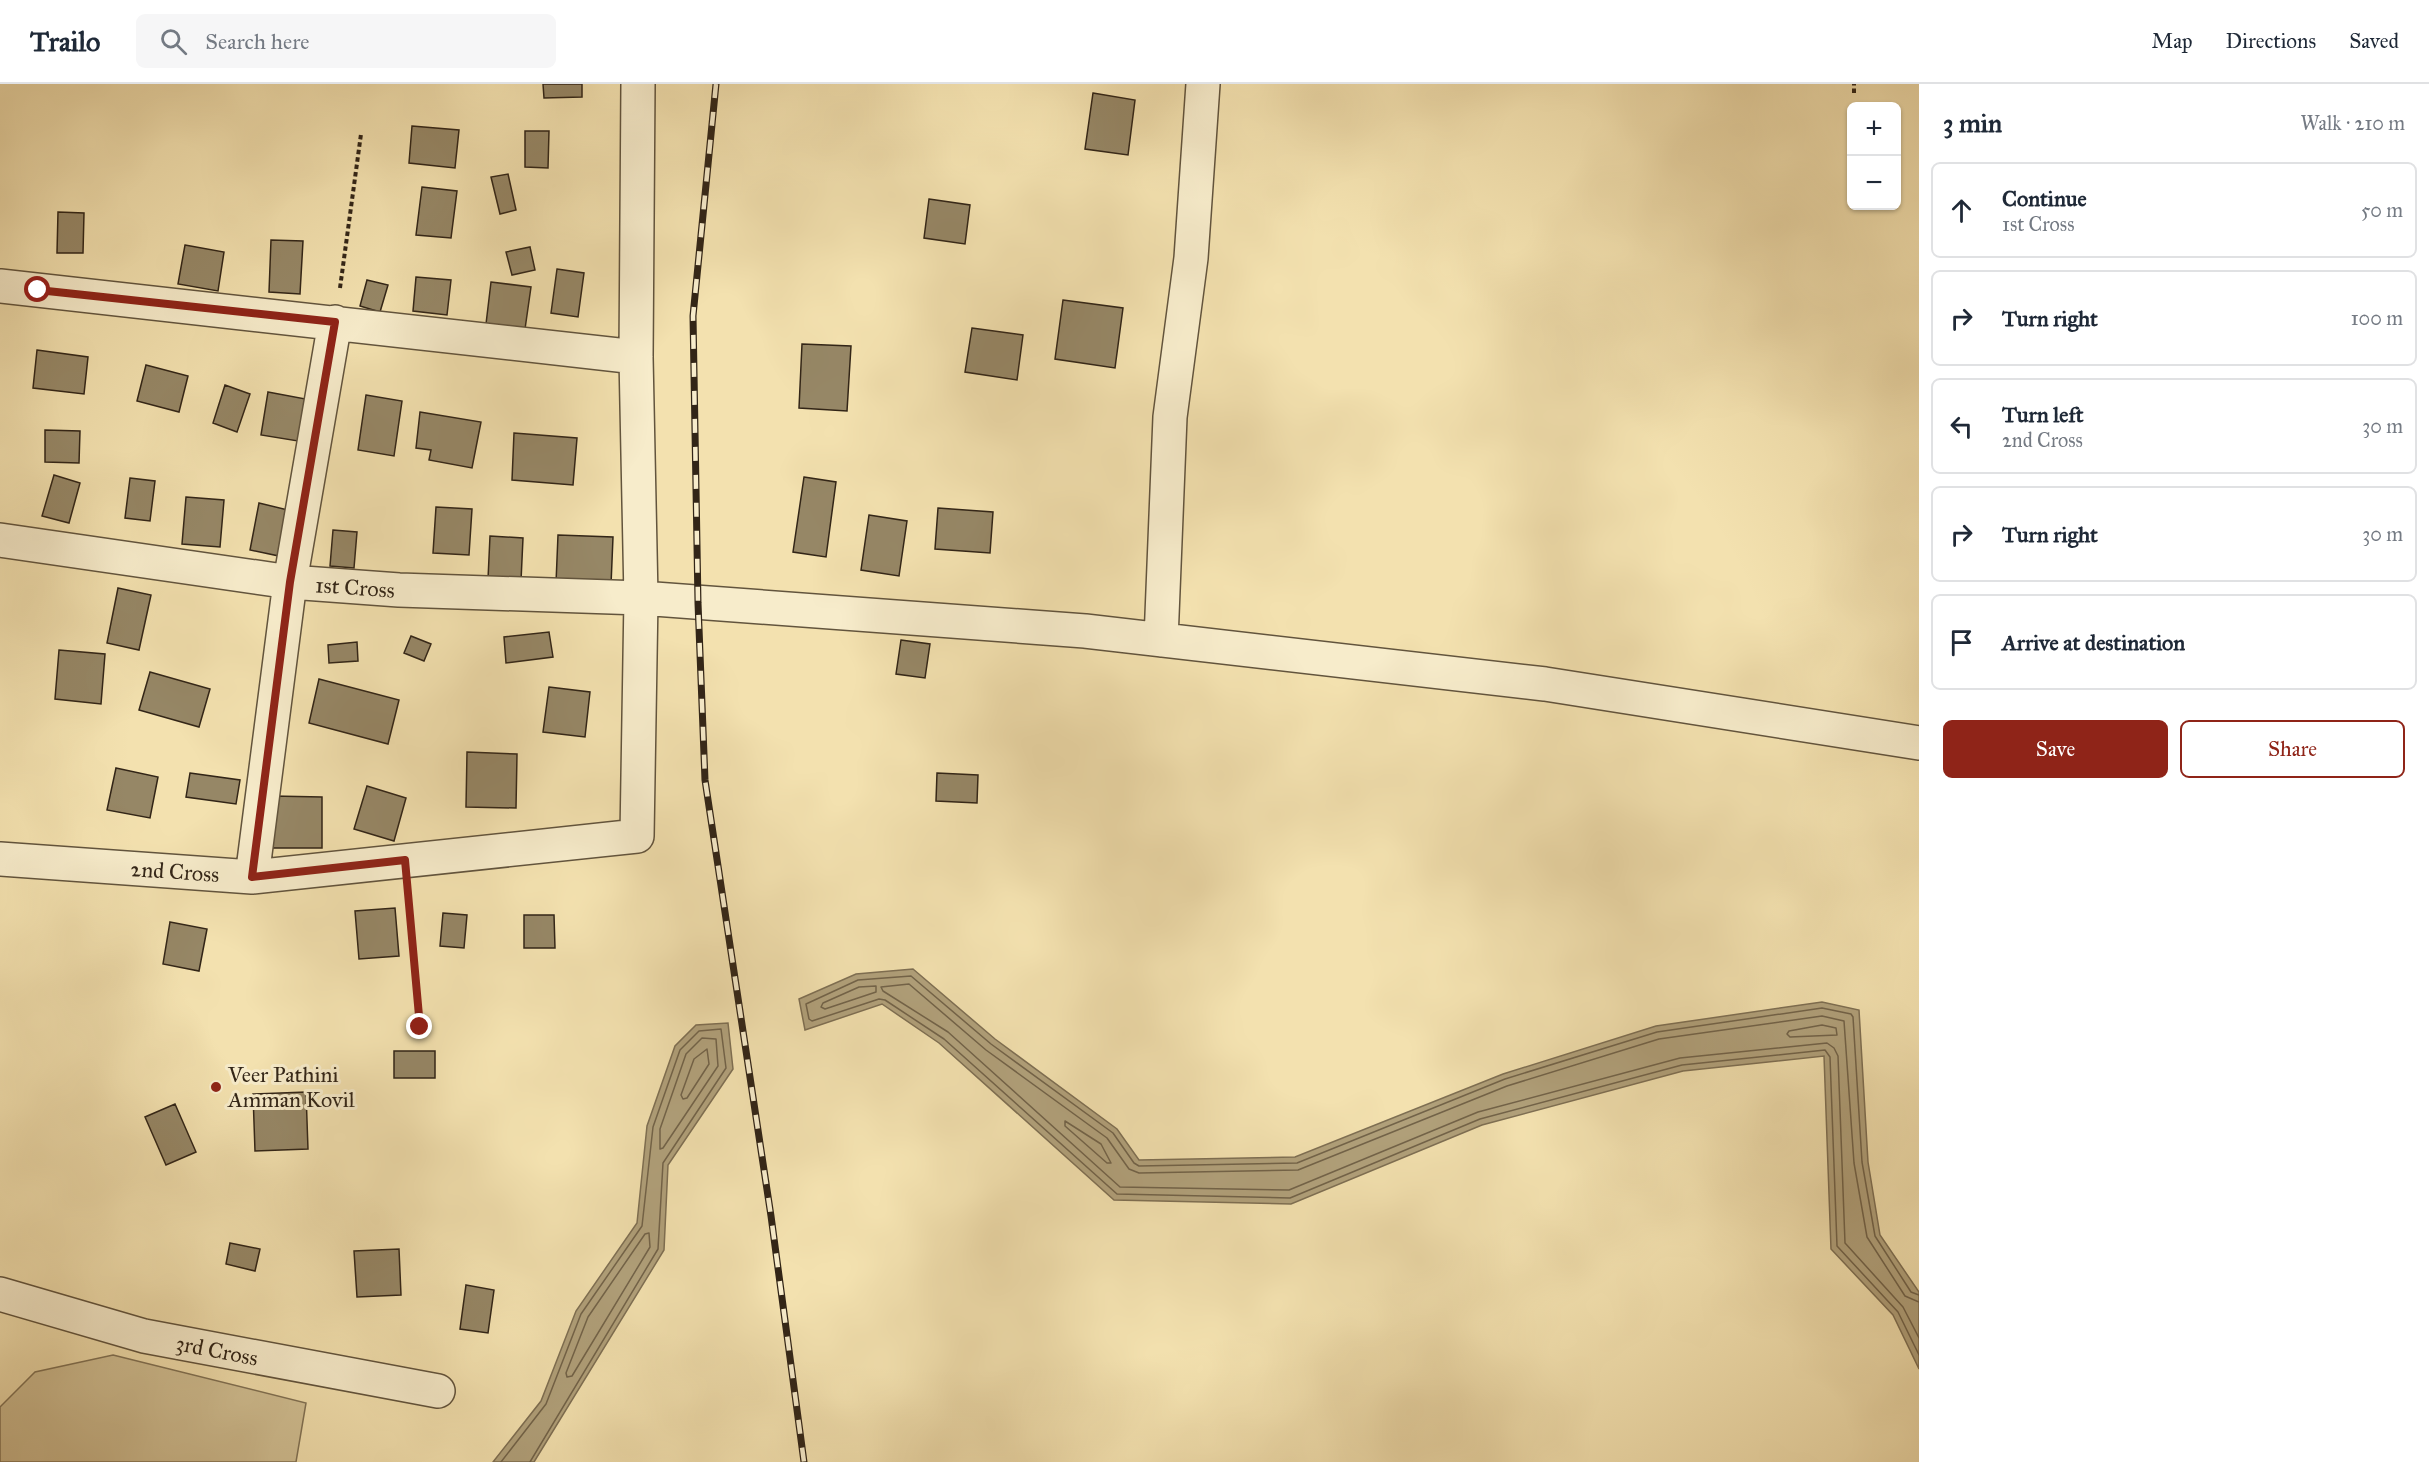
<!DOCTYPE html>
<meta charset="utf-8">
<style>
body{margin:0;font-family:"IM FELL Great Primer",serif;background:#f6f6f7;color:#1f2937}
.controls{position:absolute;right:18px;top:18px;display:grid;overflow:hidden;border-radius:9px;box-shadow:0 2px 4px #0004}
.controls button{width:54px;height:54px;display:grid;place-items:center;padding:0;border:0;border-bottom:2px solid #e0e1e3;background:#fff;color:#1f2937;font:30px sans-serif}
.stop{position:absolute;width:18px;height:18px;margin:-14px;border:4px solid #8f2418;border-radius:50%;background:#fff}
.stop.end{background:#8f2418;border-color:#fff;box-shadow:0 2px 6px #0008}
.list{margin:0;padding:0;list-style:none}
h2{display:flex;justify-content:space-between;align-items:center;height:78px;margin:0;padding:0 24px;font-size:26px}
h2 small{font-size:20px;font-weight:400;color:#747a83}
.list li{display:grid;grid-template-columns:39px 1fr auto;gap:18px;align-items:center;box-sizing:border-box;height:96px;margin:0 12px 12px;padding:0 12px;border:2px solid #e0e1e3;border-radius:9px}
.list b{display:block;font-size:22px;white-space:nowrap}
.list p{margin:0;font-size:20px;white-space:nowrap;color:#747a83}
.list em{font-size:20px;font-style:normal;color:#747a83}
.actions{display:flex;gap:12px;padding:18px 24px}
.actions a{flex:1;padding:14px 0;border:2px solid #8f2418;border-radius:9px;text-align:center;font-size:21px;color:#8f2418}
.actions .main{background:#8f2418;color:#fff}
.icon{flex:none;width:33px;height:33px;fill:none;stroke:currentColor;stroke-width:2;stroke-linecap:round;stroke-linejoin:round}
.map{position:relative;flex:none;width:1919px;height:1378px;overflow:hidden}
header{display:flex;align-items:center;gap:36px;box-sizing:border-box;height:84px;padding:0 30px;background:#fff;border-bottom:2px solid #e0e1e3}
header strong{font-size:28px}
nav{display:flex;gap:33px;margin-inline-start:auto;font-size:21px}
.search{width:420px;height:54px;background:#f6f6f7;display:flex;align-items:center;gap:15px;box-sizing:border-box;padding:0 21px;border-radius:9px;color:#747a83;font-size:22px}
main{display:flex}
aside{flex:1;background:#fff}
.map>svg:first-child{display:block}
</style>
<header>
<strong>Trailo</strong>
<div class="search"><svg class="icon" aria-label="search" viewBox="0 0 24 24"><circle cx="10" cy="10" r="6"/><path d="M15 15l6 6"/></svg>Search here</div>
<nav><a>Map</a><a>Directions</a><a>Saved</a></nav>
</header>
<main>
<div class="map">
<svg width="1919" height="1378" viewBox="0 0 1919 1378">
<rect width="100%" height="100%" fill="#f3e1af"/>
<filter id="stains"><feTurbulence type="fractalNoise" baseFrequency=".00333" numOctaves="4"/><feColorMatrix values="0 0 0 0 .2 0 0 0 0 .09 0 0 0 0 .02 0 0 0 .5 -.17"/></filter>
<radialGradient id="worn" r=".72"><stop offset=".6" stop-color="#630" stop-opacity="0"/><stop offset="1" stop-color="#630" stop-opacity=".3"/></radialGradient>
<path fill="#d2c195" stroke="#827356" stroke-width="1.5" d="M113 1271 306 1319 296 1378H0V1323L35 1288Z"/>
<path fill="#b1a17b" stroke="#7e6f53" stroke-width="1.5" d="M913 885 995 955 1117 1045 1139 1076 1295 1073 1503 990 1656 942 1822 918 1859 926 1868 1078 1880 1151 1919 1208V1285L1893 1231 1831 1165 1824 972 1683 987 1482 1041 1291 1120 1114 1116 939 959 882 920 805 946 799 915 856 890Z
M728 939 733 985 668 1081 664 1166 534 1378H493L541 1317 576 1227 637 1139 647 1042 675 962 696 941Z"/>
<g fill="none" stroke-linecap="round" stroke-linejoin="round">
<path stroke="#726349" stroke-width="1.5" d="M876 902V908L825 925 821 923 823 919 859 903Z
M1822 941 1836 944 1837 951 1790 953 1787 950 1789 947Z
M702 954 716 955 718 982 663 1064 660 1065V1045L686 970Z
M707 965 709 980 687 1014 683 1015 681 1011 694 975Z
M1065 1037 1101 1060 1111 1079H1107L1065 1042Z
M649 1149 650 1163 572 1292 567 1293 566 1289 588 1233 645 1150Z
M1919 1211 1911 1208 1875 1152 1862 1078 1853 933 1851 930 1822 924 1657 948 1505 995 1297 1079 1139 1082 1134 1079 1113 1049 991 960 911 892 858 896 806 920 809 935 812 937 879 915 885 916 944 955 1117 1110 1290 1114 1480 1035 1682 981 1825 966 1830 973 1837 1162 1898 1228 1919 1271
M1919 1218 1905 1212 1867 1153 1854 1079 1844 937 1822 932 1659 955 1507 1002 1298 1086 1139 1089 1129 1085 1107 1054 986 966 909 900 881 903 883 907 948 948 1120 1103 1289 1106 1478 1028 1680 974 1827 959 1834 964 1838 972 1845 1159 1903 1223 1919 1254
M501 1378 546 1320 581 1230 642 1142 653 1043 680 966 699 947 721 945 726 984 663 1079 658 1165 530 1378"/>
</g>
<path fill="#968766" stroke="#322517" stroke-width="1.5" d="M543 0H582V13L544 14Z
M1093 9 1135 16 1128 71 1085 65Z
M412 42 459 46 455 84 409 79Z
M525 47H549L548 84 525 83Z
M508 90 516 126 500 130 491 93Z
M422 103 457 107 451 154 416 151Z
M929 115 970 121 965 160 924 154Z
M58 128 84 129 83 169H57Z
M271 156 303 157 300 210 269 208Z
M185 161 224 168 218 207 178 200Z
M530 163 535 186 512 191 506 168Z
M557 185 584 189 578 233 551 229Z
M416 193 451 196 447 231 413 227Z
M367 196 388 201 380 228 360 222Z
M491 198 531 203 525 245 486 240Z
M1063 216 1123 224 1115 284 1055 275Z
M972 244 1023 251 1017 296 965 288Z
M802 260 851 262 847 327 799 324Z
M37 266 88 273 84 310 33 304Z
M146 281 188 292 179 328 137 317Z
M225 301 250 310 237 348 213 339Z
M268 308 311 316 304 358 261 351Z
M366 311 402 317 394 372 358 366Z
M420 328 481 338 472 384 429 376 431 366 416 364Z
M45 346 80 347 79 379 45 378Z
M514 349 577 354 573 401 512 396Z
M54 391 80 399 69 439 42 432Z
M804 393 836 398 826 473 793 468Z
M130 394 155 397 150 437 125 434Z
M186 413 224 416 220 463 182 460Z
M259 419 288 426 279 472 250 466Z
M436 423 472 425 469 471 433 469Z
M938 424 993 428 990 469 935 465Z
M869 431 907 437 899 492 861 486Z
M333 446 357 448 354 484 330 482Z
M558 451 613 453 611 501 556 499Z
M490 452 523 454 521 497 488 495Z
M118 504 151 511 139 566 107 559Z
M549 548 553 573 506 579 504 553Z
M411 552 431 560 424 577 404 569Z
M901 556 930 560 925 594 896 590Z
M357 558 358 577 329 579 328 561Z
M59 566 105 570 101 620 55 615Z
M150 588 210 605 199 643 139 626Z
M319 595 399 616 388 660 309 639Z
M549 603 590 608 585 653 543 648Z
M467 668 517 670 516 724 466 723Z
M116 684 158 693 150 734 107 726Z
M190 689 240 696 236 720 186 713Z
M937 689 978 691 977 719 936 717Z
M367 702 406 714 394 757 354 745Z
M272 712 322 713V764H271Z
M395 824 399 872 359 875 355 827Z
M443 829 467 831 464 864 440 862Z
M524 831H554L555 864H524Z
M170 838 207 845 199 887 163 880Z
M394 967H435V994H394Z
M306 1008 308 1065 255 1067 253 1010Z
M175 1020 196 1068 166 1081 145 1033Z
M230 1159 260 1165 255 1187 226 1180Z
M399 1165 401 1211 357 1213 354 1167Z
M466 1201 494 1206 488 1249 460 1245Z"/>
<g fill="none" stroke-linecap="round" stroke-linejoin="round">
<g stroke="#62543d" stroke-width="36">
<path id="street" d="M0 202 636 273
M0 456 290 498 399 506 641 514 1085 547 1545 600 1919 659
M1161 556 1170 333 1191 174 1203 0
M0 775 252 793 637 752 641 514 636 273 638 0
M252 793 290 498 335 238
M0 1210 144 1252 438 1307"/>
</g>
<path stroke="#322517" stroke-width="4" stroke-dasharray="4.5 3" stroke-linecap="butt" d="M1854 9V0
M340 204 361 50
M409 812 420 943"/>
<use href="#street" stroke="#f7eccb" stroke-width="33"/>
<g stroke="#322517" stroke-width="7">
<path id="rail" d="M716 0 693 232 698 519 705 696 771 1132 804 1378"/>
</g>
<use href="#rail" stroke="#f7eccb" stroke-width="4.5" stroke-dasharray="14" stroke-linecap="butt"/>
</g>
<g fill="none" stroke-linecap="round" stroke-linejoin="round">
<path stroke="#8f2418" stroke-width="8" d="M38 206 335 238 290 498 252 793 405 776 420 943"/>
</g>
<circle fill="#8f2418" stroke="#f7eccb" stroke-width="2" cx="216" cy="1003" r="6"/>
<g text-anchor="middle" stroke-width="6" stroke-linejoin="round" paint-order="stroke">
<g font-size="22" fill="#322517" stroke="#f7eccb">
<text transform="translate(355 503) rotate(4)" y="8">1st Cross</text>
<text transform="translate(175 787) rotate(4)" y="8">2nd Cross</text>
<text transform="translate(217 1266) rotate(11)" y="8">3rd Cross</text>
</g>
<g font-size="22" fill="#322517" stroke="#f7eccb" text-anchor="start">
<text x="228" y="998">Veer Pathini<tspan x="228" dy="25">Amman Kovil</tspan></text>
</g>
</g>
<rect width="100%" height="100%" filter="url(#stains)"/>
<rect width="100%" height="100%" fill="url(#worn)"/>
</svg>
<div class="controls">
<button>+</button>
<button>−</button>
</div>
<div class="stop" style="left:38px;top:206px"></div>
<div class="stop end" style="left:420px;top:943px"></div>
</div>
<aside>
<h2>3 min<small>Walk · 210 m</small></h2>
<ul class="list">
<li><svg class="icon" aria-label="ahead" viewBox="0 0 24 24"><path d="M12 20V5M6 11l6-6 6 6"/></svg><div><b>Continue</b><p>1st Cross</p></div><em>50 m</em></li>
<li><svg class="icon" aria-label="right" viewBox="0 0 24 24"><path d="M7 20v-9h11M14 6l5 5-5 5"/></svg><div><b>Turn right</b></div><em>100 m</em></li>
<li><svg class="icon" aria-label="left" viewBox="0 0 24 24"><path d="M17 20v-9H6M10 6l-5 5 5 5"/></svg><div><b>Turn left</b><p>2nd Cross</p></div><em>30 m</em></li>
<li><svg class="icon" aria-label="right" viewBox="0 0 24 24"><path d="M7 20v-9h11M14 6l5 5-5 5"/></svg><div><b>Turn right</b></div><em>30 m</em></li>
<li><svg class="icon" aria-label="arrive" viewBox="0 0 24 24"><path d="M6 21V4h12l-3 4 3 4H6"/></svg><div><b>Arrive at destination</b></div></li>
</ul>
<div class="actions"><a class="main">Save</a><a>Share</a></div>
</aside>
</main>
